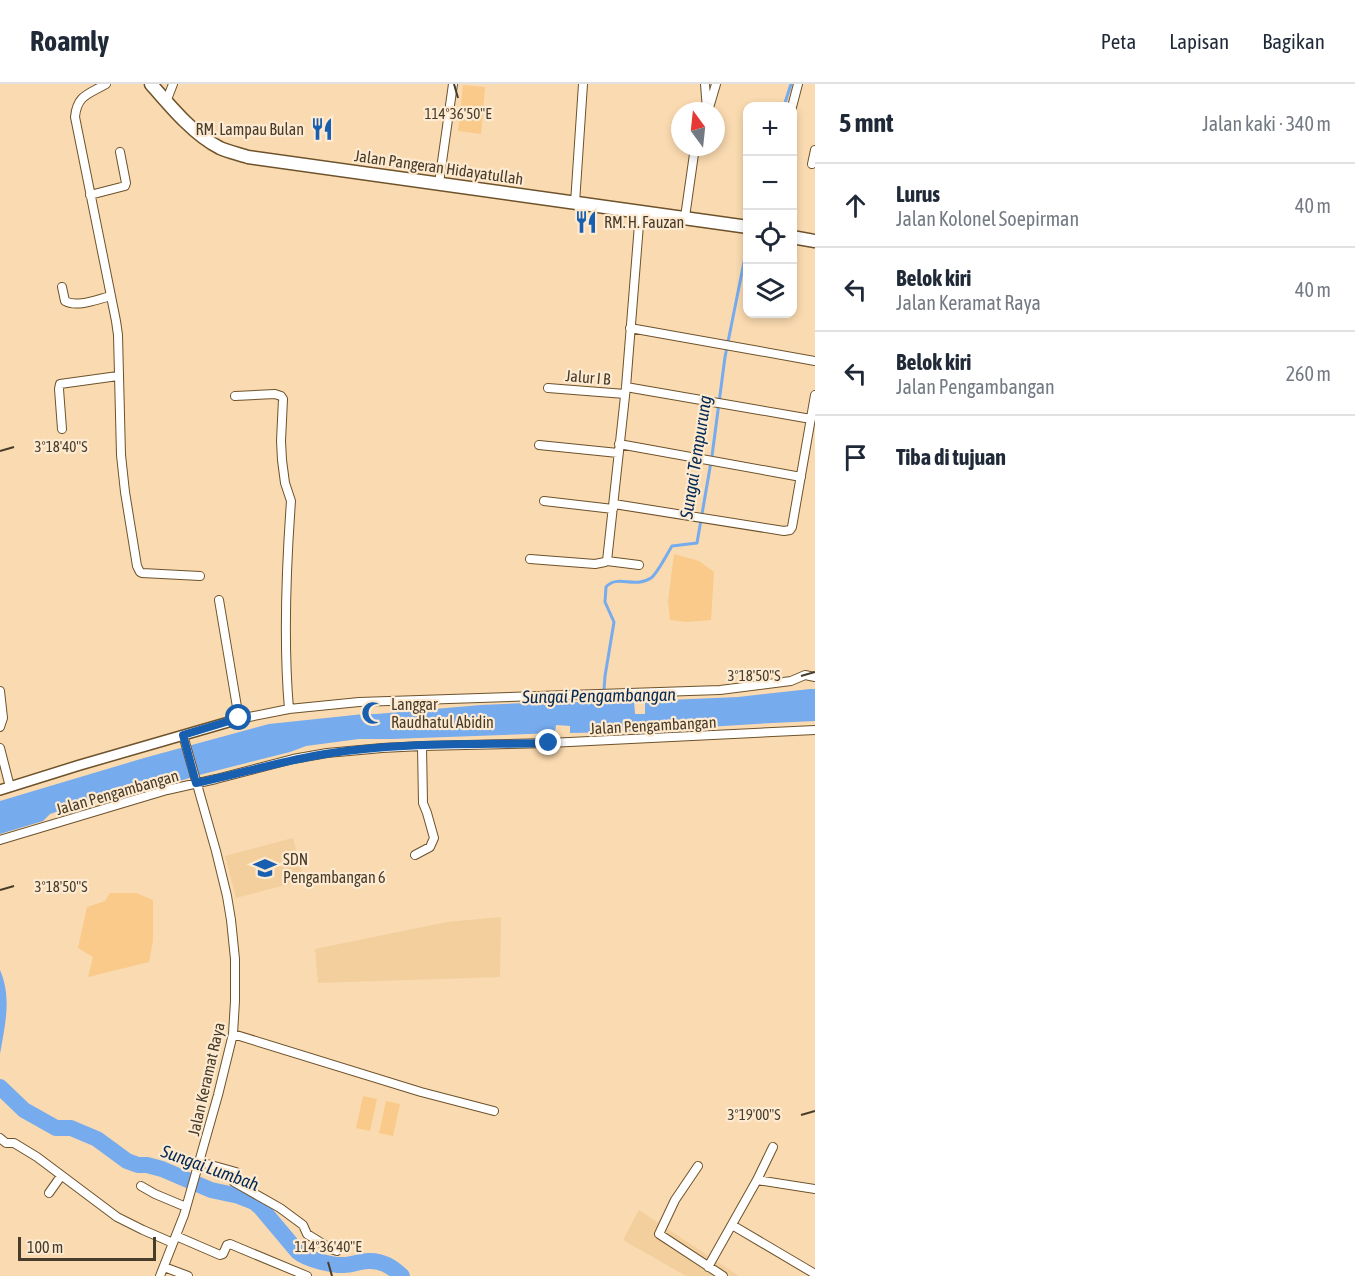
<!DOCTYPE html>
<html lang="id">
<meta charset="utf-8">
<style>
body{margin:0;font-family:"Asap Condensed",sans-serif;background:#f6f6f7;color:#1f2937}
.controls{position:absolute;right:18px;top:18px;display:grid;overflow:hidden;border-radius:12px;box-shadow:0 3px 9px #0003}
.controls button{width:54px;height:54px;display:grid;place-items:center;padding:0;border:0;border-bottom:2px solid #e0e1e3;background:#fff;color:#1f2937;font:30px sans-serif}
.compass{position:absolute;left:671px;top:18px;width:54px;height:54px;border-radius:50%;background:#fff;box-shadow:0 3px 9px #0003;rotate:345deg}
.scale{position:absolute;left:18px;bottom:15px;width:138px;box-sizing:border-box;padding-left:6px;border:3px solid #473b29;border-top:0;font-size:16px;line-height:21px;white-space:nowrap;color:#473b29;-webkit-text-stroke:4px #fdead1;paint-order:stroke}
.stop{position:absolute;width:18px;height:18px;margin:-14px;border:4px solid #1860af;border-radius:50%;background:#fff}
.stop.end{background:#1860af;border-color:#fff;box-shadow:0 2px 6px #0008}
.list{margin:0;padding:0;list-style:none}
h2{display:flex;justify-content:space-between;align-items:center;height:78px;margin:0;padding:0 24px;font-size:26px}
h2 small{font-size:20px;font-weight:400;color:#747a83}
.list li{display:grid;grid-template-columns:39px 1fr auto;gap:18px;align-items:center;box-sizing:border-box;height:84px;padding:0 24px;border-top:2px solid #e0e1e3}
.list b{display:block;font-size:22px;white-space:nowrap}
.list p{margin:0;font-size:20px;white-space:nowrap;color:#747a83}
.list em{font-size:20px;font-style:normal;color:#747a83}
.icon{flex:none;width:33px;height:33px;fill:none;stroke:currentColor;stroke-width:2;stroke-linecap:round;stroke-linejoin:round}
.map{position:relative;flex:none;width:815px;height:1192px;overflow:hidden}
header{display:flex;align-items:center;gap:36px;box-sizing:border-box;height:84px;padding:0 30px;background:#fff;border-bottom:2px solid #e0e1e3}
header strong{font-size:28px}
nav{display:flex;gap:33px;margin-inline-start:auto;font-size:21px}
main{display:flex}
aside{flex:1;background:#fff}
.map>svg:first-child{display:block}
</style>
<header>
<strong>Roamly</strong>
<nav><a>Peta</a><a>Lapisan</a><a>Bagikan</a></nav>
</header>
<main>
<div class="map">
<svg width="815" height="1192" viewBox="0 0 815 1192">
<rect width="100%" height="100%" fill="#fadab0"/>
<path fill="#f3cf9e" d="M293 754 304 796 236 814 225 772Z
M501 833 500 893 318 899 315 865 447 838Z
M639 1126 739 1192H686L623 1156Z"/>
<path fill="#f9ca89" d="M463 1 485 3 481 50 458 47Z
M674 470 699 477 714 488 711 536 686 538 670 536 668 517Z
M110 809H136L153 816V857L149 878 88 893 93 873 78 864 87 823 105 817Z
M363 1012 377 1015 370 1047 356 1044Z
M386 1017 400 1020 393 1052 379 1049Z"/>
<path fill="#76abee" d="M810 605H815V637C733 640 652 648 570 649V642L556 641 555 649 392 655H359L306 662 290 668 203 690 149 706 68 724 50 730 43 737 0 750V717L144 674 269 640 364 630H376L481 621 525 619 634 617 635 630H645V617L738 613Z
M0 886C12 914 5 941 0 970Z"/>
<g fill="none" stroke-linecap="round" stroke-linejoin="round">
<path stroke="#76abee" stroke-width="3" d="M784 22 791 0
M603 620 605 592 614 538 605 518 606 503C617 490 634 505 651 494 657 490 667 470 672 462L697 459 712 372 725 273 748 158"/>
<path stroke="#76abee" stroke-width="16" d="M0 1003 24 1026 56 1044H71L97 1055 127 1077 138 1081H147L162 1085 211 1106 239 1112 254 1118 261 1124 298 1168C306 1175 333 1182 344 1181 352 1181 360 1177 368 1177 382 1176 392 1183 402 1192"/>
<g stroke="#6d522b" stroke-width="10">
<path id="minor" d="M106 0C89 10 77 11 75 33L116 237 118 251 121 371 125 408 137 482 140 488 142 489 200 492
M705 0 707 26
M166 18 173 0
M792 23 798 0
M708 27 716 0
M812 80 815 66
M439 99 453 0
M90 111 125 102 126 99 120 68
M575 119 583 0
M685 133 695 63
M62 203 65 217C77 224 98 215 111 212
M630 244 815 277
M626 303 811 335
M548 304 625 310
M235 312 275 310 281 312 283 315 281 357 282 376 285 399 291 417C286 486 283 556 289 625
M62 345 59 305 60 300 118 292
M619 360 801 393
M539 361 618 369
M544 417 613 425
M614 420 784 447 790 446 792 443 815 311
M530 475 595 480 605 478 607 477 639 481
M607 477 626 303 640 128
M219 516 239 635 289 625 359 618 720 606 791 597 805 591 815 593
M0 607 3 634 0 643
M0 664 10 703
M0 756 167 706 216 695 293 675 327 669 382 664 422 662 549 659 815 646
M415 771 430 763 434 754 427 729 423 719 422 662
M233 950 421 1008 494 1027
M0 1054 6 1059H14L37 1073 117 1133 143 1146 173 1159
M200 1078 236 1088 234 1098 280 1124 303 1141 307 1150 331 1165 337 1167
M698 1082 675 1116 659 1150 723 1192
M757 1096 815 1105
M141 1102 155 1110 186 1123
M49 1109 61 1092
M732 1141 815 1190
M176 1152 220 1171 223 1170 227 1161 230 1160 307 1192
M164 1183 188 1192
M708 1183 757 1096 773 1063
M160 1192 184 1131 218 1011 233 950 235 917V875L231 836 227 812 216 767 183 651"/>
</g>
<g stroke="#6d522b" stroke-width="12">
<path id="tertiary" d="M0 706 80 681 239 635"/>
</g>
<g stroke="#6d522b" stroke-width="15">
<path id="primary" d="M151 0C170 22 194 51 220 64 229 68 239 70 248 73L748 143
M792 153 815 157"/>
</g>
<use href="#minor" stroke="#fff" stroke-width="8"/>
<use href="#tertiary" stroke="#fff" stroke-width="9"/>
<use href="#primary" stroke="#fff" stroke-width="12"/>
</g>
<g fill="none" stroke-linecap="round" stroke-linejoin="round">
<path stroke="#1860af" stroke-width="8" d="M239 634 183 651 196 699C239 690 282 677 325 670 399 658 474 661 549 659"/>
</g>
<path fill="none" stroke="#473b29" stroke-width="2" d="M454 0 458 14M0 367 14 363M801 592 815 588M0 806 14 802M801 1031 815 1027M328 1178 332 1192"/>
<defs>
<g id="restaurant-bare" transform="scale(1.8)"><path d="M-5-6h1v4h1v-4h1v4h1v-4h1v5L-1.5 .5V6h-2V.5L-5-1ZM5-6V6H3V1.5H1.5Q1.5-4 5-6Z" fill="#1860af" stroke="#fdead1" stroke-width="2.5" paint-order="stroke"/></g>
<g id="mosque-bare" transform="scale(1.8)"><path d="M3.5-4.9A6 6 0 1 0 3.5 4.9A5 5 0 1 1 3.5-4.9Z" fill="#1860af" stroke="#fdead1" stroke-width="2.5" paint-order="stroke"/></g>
<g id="school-bare" transform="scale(1.8)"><path d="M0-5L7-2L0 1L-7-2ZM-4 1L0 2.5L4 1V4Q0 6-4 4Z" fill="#1860af" stroke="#fdead1" stroke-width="2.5" paint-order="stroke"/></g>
</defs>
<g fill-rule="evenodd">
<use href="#restaurant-bare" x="322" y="45"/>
<use href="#restaurant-bare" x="586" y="138"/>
<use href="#mosque-bare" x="373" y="629"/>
<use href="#school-bare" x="265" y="784"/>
</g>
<g text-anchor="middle" stroke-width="4.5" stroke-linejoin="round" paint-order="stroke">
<g font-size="16" fill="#473b29" stroke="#fdead1" text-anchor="start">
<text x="304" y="51" text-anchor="end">RM. Lampau Bulan</text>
<text x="604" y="144">RM. H. Fauzan</text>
<text x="391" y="626">Langgar<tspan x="391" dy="18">Raudhatul Abidin</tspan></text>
<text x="283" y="781">SDN<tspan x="283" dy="18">Pengambangan 6</tspan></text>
</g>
<g font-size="16" fill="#473b29" stroke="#fdead1">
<text transform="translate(439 83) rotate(8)" y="6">Jalan Pangeran Hidayatullah</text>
<text transform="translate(588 293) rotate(5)" y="6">Jalur I B</text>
<text transform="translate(653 641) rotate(-3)" y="6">Jalan Pengambangan</text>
<text transform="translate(117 708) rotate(-16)" y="6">Jalan Pengambangan</text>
<text transform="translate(206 995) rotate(-77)" y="6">Jalan Keramat Raya</text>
</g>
<g font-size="18" font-style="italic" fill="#052a53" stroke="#fdead1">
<text transform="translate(696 373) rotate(-81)" y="6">Sungai Tempurung</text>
<text transform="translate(599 612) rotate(-1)" y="6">Sungai Pengambangan</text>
<text transform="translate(210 1084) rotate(20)" y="6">Sungai Lumbah</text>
</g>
</g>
<g font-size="15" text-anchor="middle" fill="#473b29" stroke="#fdead1" stroke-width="4.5" stroke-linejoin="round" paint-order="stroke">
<text x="458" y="35">114°36'50"E</text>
<text x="61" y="368">3°18'40"S</text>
<text x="754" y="597">3°18'50"S</text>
<text x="61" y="808">3°18'50"S</text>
<text x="754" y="1036">3°19'00"S</text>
<text x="328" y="1168">114°36'40"E</text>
</g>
</svg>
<div class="controls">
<button>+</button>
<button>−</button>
<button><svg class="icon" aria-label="locate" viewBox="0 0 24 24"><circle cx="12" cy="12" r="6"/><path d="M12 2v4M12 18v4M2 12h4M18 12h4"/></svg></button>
<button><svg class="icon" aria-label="layers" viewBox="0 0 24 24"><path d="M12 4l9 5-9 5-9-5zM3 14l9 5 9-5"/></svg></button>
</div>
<svg class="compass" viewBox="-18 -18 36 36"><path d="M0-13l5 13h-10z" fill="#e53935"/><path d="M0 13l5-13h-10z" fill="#747a83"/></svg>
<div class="scale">100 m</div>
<div class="stop" style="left:239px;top:634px"></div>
<div class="stop end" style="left:549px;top:659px"></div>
</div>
<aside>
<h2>5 mnt<small>Jalan kaki · 340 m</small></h2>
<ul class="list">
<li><svg class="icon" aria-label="ahead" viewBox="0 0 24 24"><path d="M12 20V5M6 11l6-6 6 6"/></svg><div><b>Lurus</b><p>Jalan Kolonel Soepirman</p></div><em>40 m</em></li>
<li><svg class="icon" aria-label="left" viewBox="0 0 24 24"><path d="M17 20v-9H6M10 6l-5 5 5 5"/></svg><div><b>Belok kiri</b><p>Jalan Keramat Raya</p></div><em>40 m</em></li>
<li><svg class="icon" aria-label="left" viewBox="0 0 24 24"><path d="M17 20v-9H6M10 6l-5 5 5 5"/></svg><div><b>Belok kiri</b><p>Jalan Pengambangan</p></div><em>260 m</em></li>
<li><svg class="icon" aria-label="arrive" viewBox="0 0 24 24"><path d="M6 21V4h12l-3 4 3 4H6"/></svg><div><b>Tiba di tujuan</b></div></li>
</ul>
</aside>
</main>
